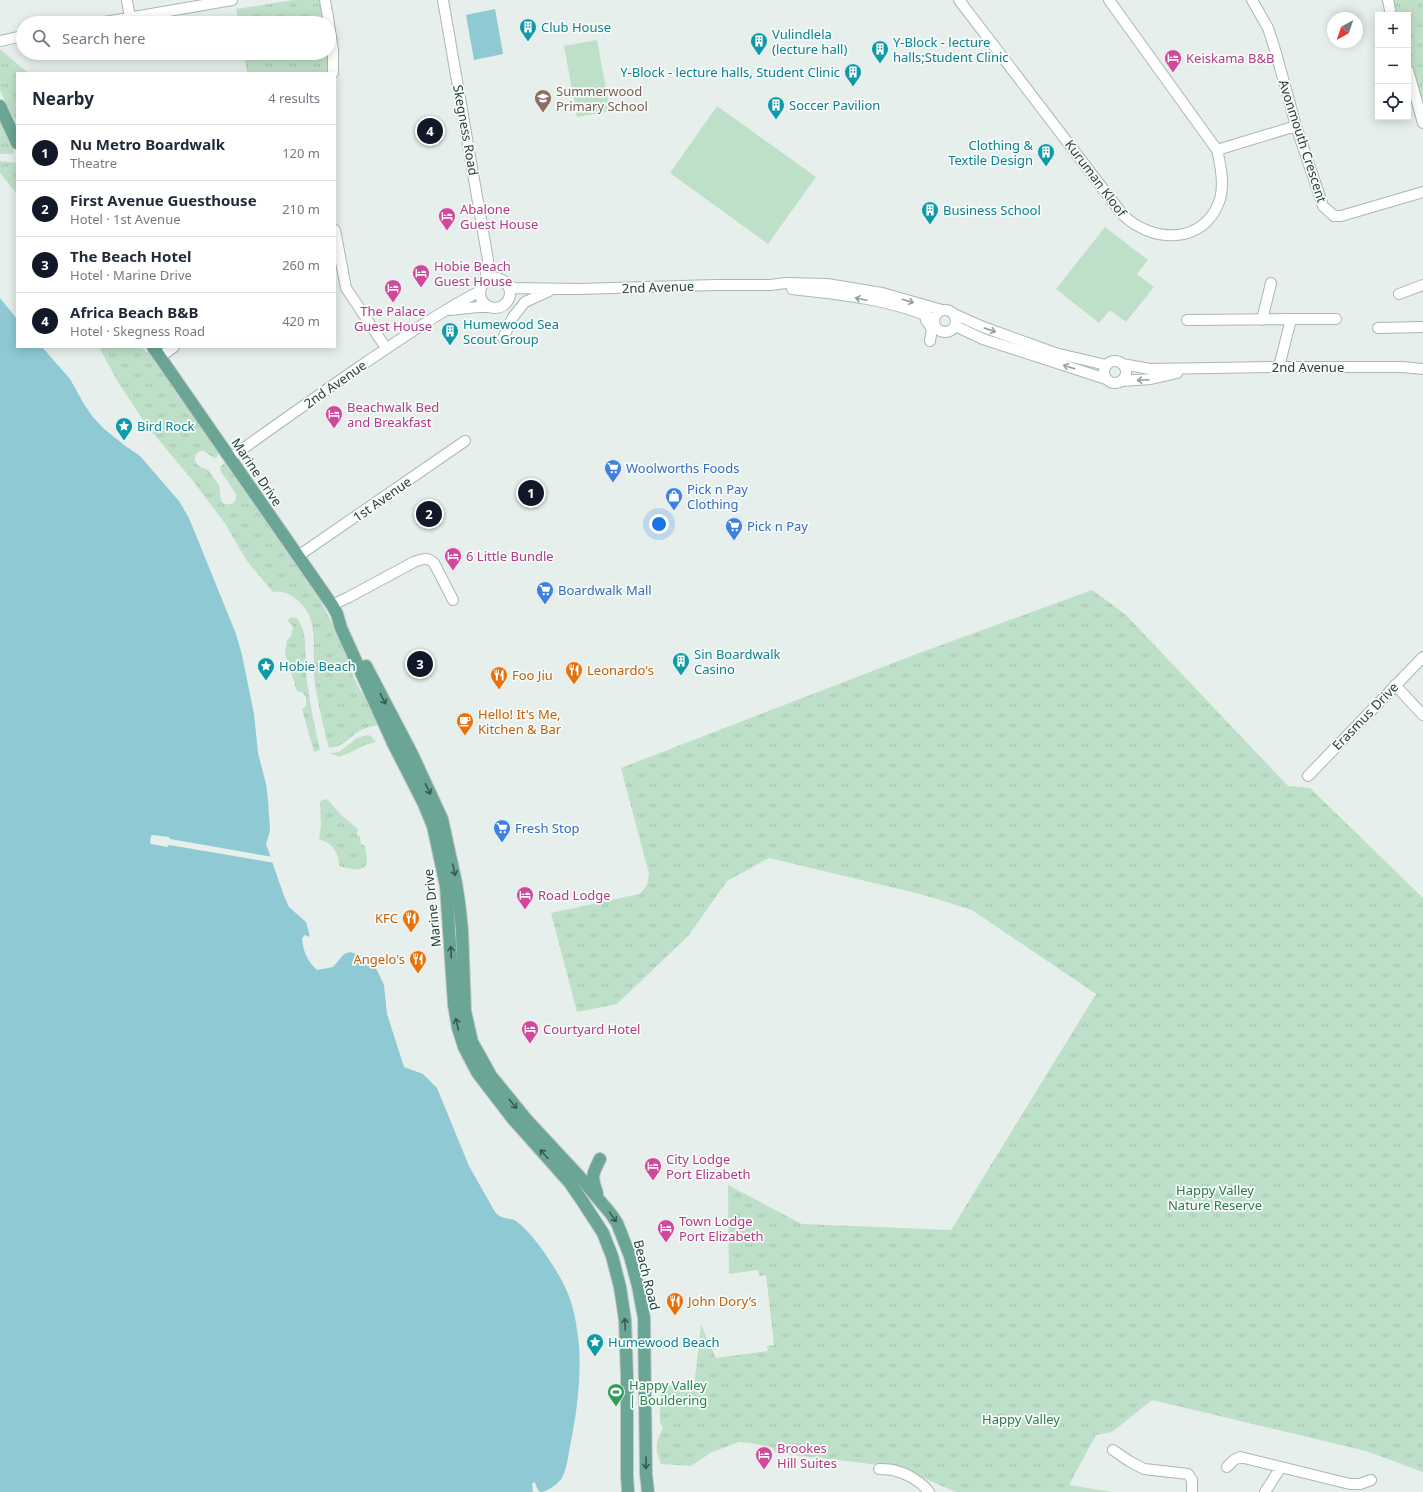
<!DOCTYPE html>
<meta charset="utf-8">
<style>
body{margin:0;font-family:"Noto Sans",sans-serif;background:#f2f2f3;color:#1f2937}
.controls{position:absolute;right:12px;top:12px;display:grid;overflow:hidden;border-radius:0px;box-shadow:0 2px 10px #0003}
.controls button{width:36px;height:36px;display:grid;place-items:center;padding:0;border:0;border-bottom:1px solid #e0e1e3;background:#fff;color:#1f2937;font:20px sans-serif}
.compass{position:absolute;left:1327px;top:12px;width:36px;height:36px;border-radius:50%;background:#fff;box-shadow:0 2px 10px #0003;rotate:220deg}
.you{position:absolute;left:659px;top:524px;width:14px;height:14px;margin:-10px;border:3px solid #fff;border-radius:50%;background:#1a73e8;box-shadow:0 0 0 6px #1a73e833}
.badge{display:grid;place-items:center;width:26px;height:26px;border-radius:50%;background:#111827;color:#fff;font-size:13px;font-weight:700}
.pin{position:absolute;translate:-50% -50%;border:2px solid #fff;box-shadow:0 1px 4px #0006}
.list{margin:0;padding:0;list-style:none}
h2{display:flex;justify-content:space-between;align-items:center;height:52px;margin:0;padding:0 16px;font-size:17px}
h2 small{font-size:13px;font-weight:400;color:#747a83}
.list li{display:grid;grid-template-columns:26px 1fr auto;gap:12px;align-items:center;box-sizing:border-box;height:56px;padding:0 16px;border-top:1px solid #e0e1e3}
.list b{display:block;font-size:15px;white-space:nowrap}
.list p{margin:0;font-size:13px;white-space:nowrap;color:#747a83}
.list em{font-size:13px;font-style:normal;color:#747a83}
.icon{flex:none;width:22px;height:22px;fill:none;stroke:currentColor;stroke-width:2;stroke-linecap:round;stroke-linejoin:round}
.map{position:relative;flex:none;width:1423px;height:1492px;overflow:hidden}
.search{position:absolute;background:#fff;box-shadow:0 2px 10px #0003;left:16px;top:16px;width:320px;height:44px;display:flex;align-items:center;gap:10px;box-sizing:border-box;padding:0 14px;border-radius:22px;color:#747a83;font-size:15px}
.panel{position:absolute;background:#fff;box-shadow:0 2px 10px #0003;left:16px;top:72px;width:320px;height:276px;border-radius:0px}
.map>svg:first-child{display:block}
</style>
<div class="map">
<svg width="1423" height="1492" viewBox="0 0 1423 1492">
<defs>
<pattern id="grass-tufts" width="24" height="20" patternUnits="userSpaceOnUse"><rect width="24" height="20" fill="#bfe0c8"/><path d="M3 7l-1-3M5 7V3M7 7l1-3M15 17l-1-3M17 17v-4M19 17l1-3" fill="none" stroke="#a4c1ad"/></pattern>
</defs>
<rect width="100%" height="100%" fill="#e6efeb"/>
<path fill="url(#grass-tufts)" d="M294 0H319L323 23H239L236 9Z
M1392 0H1423V104L1408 54V15H1396Z
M0 49 28 73H17V124L0 91Z
M244 53H329L328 73H247Z
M0 120 14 150 13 154H0Z
M0 161 17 163V194L0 173Z
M99 347H141L146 352 148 351 156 361 216 448 219 454 216 458C210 457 207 451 202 451 194 452 193 461 198 465 201 468 205 468 209 471 212 475 215 480 218 484 221 490 219 496 222 502 229 507 237 504 236 494L220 470 221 466 226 462 320 600 350 658 353 676 360 690 370 703 383 725C374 725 364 728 356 733 346 741 343 746 329 748 323 725 317 700 314 676 313 659 316 630 309 615 305 606 293 594 282 592 279 591 276 592 273 592L247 561 224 522 193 481 147 426 118 382Z
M1092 590 1125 614 1288 786 1310 788 1423 898V1472L1366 1451 1152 1400 1112 1432 1096 1435 1069 1485 1112 1492H956L898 1467 776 1453 771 1447 750 1443 739 1442 712 1452 691 1466 661 1464C655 1448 655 1444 663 1428L660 1423V1386H694L701 1325 716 1358 768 1351 767 1346 774 1345 766 1275 759 1276 758 1270 729 1274 728 1185 802 1224 951 1230 1096 994 972 910 924 895 769 858 727 881 689 935 617 1004 577 1012 551 913 640 894 647 885 649 874 621 768 914 655Z
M290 617 297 618C309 634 304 654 306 673 309 698 314 725 320 750L314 752 302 709 306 706V697L303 693 297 691 285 654 287 640 291 636 293 627 288 621Z
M368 735 371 736 376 742 365 745 349 753 339 757 330 753 339 752 357 738Z
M325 799 328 800 341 815 358 829 357 834 360 837 361 844 365 846C365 851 367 855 367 859 367 875 348 868 339 866 339 852 333 844 319 839L321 825 320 804 321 801Z"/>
<path fill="#bfe0c8" d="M597 40 610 111 577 117 564 46Z
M717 106 816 177 768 244 670 173Z
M1105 227 1148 260 1137 274 1154 287 1126 322 1110 310 1099 323 1056 289Z"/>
<path fill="#8ec9d4" d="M495 9 503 54 474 60 466 15Z
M0 298 17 319V347H42L70 379 84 404 92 416 103 428 124 445 140 456 179 501 189 518 236 634 242 655 254 714 258 753 266 784 268 799 270 831 266 844 284 896 289 907 306 922 310 937 305 935 302 938C303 951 307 961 317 970L333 967 344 954 350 952 362 956 374 964 384 985 387 1014 404 1067 423 1074 437 1088 469 1166 495 1212C501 1220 509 1217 516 1221 533 1233 556 1268 565 1287 574 1305 577 1326 579 1346 581 1379 577 1413 570 1446 568 1457 567 1468 562 1478 557 1485 548 1491 540 1492 536 1489 537 1484 534 1482L532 1484 533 1492H0Z"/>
<path fill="#e6efeb" d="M153 835 169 837 170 839 273 857 275 863 169 845 167 847 151 844 150 842 151 836Z"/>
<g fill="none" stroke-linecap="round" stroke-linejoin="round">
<g stroke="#a8b8b2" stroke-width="12">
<path id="minor" d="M127 0 130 18
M325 0 329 23
M443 0 488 260 485 282
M959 0 1123 215C1152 243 1203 245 1219 202 1225 186 1221 166 1217 150L1109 0
M1252 0 1268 28 1276 53 1296 126 1323 206 1334 216H1341L1423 192
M1388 0 1391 15
M99 23 232 0
M329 25 333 50V73
M0 41 23 36
M1408 70 1423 123
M1217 150 1296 126
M335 230 346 288 386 348
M480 293a15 15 0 1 1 30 0a15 15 0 1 1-30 0Z
M507 285 515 288 578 289 716 285H770L786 283 827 284 882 293 942 310
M792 289C838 294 891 299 934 319
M1399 294 1423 285
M934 321a11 11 0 1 1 22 0a11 11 0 1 1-22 0Z
M450 310 478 307H491
M954 314 983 327 1055 353 1106 365
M1291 319H1336
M926 320 932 329 930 341
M1187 320 1291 319 1279 367
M1262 320 1271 283
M955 326 983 339 1106 379
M1378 328 1423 327
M503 338 513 317 525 302 549 291
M160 357 174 347
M1104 372a11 11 0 1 1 22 0a11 11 0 1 1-22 0Z
M1122 364 1150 369 1279 367H1402L1423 369
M1121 381 1151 379 1177 373
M230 458C273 427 316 397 359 367 399 340 438 313 480 291
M298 556 465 441
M332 605 349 597 414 562C421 559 428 557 434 563L453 600
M1395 685 1423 715
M1308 776 1423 657
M1113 1450 1129 1461 1144 1469 1188 1474 1192 1480V1492
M1227 1467 1234 1460 1240 1457 1350 1484H1360L1371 1480
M879 1469C885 1469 891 1469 896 1471 906 1473 923 1483 929 1492
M1265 1492 1281 1467"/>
</g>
<g stroke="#c2cac8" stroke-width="14">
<path id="major" d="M0 106 17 143
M153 347 332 605 337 614 341 628 393 743 424 804 433 826 446 886 454 1005 458 1028 464 1047 477 1072 493 1093 513 1119 570 1183 581 1199 603 1233 612 1256 620 1287 625 1320 627 1377V1476L628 1492
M366 666 412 754 442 819 456 883 459 902 462 930 465 1011 472 1042 491 1076 500 1087 526 1119 579 1176 611 1214 617 1223 630 1256 638 1286 644 1318 646 1474 648 1492
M597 1193C591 1176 592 1175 600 1159"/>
</g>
<use href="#minor" stroke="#fff" stroke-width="10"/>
<use href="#major" stroke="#6aa596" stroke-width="12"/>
</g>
<defs><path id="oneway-shaft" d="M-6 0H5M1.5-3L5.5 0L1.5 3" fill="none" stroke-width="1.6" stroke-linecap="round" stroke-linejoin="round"/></defs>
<g stroke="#92a09c">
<use href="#oneway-shaft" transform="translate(861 299) rotate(-168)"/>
<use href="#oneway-shaft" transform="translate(908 301) rotate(16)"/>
<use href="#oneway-shaft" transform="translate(990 330) rotate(19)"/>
<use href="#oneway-shaft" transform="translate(1069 367) rotate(-162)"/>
<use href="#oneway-shaft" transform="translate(1143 380) rotate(177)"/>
</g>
<g stroke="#365b51">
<use href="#oneway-shaft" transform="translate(383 699) rotate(62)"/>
<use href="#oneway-shaft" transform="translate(428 789) rotate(64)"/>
<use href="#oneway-shaft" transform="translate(454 870) rotate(78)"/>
<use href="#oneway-shaft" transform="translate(451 952) rotate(-93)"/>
<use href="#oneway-shaft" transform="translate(457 1024) rotate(-103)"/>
<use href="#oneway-shaft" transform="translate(513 1104) rotate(51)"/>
<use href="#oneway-shaft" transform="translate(544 1154) rotate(-132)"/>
<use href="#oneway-shaft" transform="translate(613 1217) rotate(55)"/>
<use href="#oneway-shaft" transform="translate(625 1324) rotate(-93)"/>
<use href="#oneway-shaft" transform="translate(646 1463) rotate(90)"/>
</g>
<defs>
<g id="building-pin" transform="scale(0.9)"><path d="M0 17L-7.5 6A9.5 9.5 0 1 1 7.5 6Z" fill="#0f9aa8" stroke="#f7fbf9"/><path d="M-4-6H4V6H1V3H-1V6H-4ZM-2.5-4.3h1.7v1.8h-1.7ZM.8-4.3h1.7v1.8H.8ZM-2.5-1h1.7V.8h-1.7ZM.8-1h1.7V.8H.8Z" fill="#fff"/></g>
<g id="hotel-pin" transform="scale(0.9)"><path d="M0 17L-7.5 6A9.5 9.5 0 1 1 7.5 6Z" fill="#d1479c" stroke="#f7fbf9"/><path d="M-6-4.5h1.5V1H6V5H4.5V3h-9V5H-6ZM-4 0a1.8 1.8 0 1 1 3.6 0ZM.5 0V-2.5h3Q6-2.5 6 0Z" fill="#fff"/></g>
<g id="school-pin" transform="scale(0.9)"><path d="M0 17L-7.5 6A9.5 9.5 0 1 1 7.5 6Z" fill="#8d6e63" stroke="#f7fbf9"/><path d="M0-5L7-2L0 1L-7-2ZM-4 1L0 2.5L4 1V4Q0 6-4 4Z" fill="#fff"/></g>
<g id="sight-pin" transform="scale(0.9)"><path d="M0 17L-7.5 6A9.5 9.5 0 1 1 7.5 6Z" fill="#0f9aa8" stroke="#f7fbf9"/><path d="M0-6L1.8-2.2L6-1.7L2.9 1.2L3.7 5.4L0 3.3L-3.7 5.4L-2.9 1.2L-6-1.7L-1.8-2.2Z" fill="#fff"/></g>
<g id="supermarket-pin" transform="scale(0.9)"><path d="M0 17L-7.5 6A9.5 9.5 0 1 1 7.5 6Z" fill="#3f7fe0" stroke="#f7fbf9"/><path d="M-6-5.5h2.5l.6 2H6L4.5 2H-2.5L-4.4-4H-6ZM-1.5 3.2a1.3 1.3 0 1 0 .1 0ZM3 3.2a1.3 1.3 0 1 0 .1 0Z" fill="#fff"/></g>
<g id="shop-pin" transform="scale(0.9)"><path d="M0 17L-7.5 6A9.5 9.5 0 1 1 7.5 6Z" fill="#3f7fe0" stroke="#f7fbf9"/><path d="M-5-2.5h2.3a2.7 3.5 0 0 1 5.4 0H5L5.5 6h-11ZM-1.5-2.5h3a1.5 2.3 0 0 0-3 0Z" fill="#fff"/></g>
<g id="restaurant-pin" transform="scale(0.9)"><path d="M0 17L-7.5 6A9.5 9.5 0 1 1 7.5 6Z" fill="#e8710a" stroke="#f7fbf9"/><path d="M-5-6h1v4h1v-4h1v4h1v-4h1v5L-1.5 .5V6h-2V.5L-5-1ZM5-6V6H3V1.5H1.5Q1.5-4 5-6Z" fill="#fff"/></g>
<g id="cafe-pin" transform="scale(0.9)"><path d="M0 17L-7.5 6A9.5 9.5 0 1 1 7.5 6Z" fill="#e8710a" stroke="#f7fbf9"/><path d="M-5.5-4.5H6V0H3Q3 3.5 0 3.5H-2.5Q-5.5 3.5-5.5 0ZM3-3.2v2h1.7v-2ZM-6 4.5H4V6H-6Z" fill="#fff"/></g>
<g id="stadium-pin" transform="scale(0.9)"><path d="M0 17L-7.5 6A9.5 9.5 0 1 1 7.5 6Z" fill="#2e9e5b" stroke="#f7fbf9"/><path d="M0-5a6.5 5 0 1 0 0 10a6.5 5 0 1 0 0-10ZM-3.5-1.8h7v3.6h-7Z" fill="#fff"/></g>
</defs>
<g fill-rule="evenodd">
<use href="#building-pin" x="528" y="27"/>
<use href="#building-pin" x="759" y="41"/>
<use href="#building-pin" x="880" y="49"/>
<use href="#hotel-pin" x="1173" y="58"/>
<use href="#building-pin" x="853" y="72"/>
<use href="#school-pin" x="543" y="98"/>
<use href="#building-pin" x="776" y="105"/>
<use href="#building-pin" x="1046" y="152"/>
<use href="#building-pin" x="930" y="210"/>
<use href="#hotel-pin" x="447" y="216"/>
<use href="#hotel-pin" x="421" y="273"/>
<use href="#hotel-pin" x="393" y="288"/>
<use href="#building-pin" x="450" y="331"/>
<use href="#hotel-pin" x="334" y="414"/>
<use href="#sight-pin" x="124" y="426"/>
<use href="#supermarket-pin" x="613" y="468"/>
<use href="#shop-pin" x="674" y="496"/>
<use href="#supermarket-pin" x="734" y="526"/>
<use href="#hotel-pin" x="453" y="556"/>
<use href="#supermarket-pin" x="545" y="590"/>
<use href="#building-pin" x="681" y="661"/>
<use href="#sight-pin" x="266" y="666"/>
<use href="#restaurant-pin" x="574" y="670"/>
<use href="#restaurant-pin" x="499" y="675"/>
<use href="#cafe-pin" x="465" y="721"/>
<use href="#supermarket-pin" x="502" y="828"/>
<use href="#hotel-pin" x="525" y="895"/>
<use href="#restaurant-pin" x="411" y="918"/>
<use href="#restaurant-pin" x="418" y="959"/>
<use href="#hotel-pin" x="530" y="1029"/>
<use href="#hotel-pin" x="653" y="1166"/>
<use href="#hotel-pin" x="666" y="1228"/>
<use href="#restaurant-pin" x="675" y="1301"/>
<use href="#sight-pin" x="595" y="1342"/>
<use href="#stadium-pin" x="616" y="1392"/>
<use href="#hotel-pin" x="764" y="1455"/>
</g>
<g text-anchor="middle" stroke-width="3.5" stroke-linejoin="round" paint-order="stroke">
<g font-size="13" fill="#0d838f" stroke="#f7fbf9" text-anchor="start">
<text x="541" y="32">Club House</text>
<text x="772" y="39">Vulindlela<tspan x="772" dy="15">(lecture hall)</tspan></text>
<text x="893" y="47">Y-Block - lecture<tspan x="893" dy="15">halls;Student Clinic</tspan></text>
<text x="840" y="77" text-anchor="end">Y-Block - lecture halls, Student Clinic</text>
<text x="789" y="110">Soccer Pavilion</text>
<text x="1033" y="150" text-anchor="end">Clothing &amp;<tspan x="1033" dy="15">Textile Design</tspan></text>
<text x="943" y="215">Business School</text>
<text x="463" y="329">Humewood Sea<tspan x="463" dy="15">Scout Group</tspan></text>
<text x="137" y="431">Bird Rock</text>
<text x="694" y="659">Sin Boardwalk<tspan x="694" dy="15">Casino</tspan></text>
<text x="279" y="671">Hobie Beach</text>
<text x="608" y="1347">Humewood Beach</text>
</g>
<g font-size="13" fill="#b23c85" stroke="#f7fbf9" text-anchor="start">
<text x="1186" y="63">Keiskama B&amp;B</text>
<text x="460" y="214">Abalone<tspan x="460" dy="15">Guest House</tspan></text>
<text x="434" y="271">Hobie Beach<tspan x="434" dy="15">Guest House</tspan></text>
<text x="393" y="316" text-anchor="middle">The Palace<tspan x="393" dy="15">Guest House</tspan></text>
<text x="347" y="412">Beachwalk Bed<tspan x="347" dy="15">and Breakfast</tspan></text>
<text x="466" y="561">6 Little Bundle</text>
<text x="538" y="900">Road Lodge</text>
<text x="543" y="1034">Courtyard Hotel</text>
<text x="666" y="1164">City Lodge<tspan x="666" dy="15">Port Elizabeth</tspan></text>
<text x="679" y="1226">Town Lodge<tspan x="679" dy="15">Port Elizabeth</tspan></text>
<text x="777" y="1453">Brookes<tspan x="777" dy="15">Hill Suites</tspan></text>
</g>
<g font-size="13" fill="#785e54" stroke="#f7fbf9" text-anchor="start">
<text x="556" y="96">Summerwood<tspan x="556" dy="15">Primary School</tspan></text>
</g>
<g font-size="13" fill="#24423a" stroke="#f7fbf9">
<text transform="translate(466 130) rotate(80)" y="5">Skegness Road</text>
<text transform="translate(1303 141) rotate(72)" y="5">Avonmouth Crescent</text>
<text transform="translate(1096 178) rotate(53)" y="5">Kuruman Kloof</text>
<text transform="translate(658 287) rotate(-2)" y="5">2nd Avenue</text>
<text x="1308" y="372">2nd Avenue</text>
<text transform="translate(335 384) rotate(-35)" y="5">2nd Avenue</text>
<text transform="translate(257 472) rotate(56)" y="5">Marine Drive</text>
<text transform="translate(382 499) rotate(-35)" y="5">1st Avenue</text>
<text transform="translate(1365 716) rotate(-46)" y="5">Erasmus Drive</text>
<text transform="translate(432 908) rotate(-96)" y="5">Marine Drive</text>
<text transform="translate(647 1275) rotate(76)" y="5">Beach Road</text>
</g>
<g font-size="13" fill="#366cbe" stroke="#f7fbf9" text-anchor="start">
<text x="626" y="473">Woolworths Foods</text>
<text x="687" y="494">Pick n Pay<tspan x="687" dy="15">Clothing</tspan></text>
<text x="747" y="531">Pick n Pay</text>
<text x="558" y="595">Boardwalk Mall</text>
<text x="515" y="833">Fresh Stop</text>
</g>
<g font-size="13" fill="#c56008" stroke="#f7fbf9" text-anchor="start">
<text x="587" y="675">Leonardo's</text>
<text x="512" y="680">Foo Jiu</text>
<text x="478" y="719">Hello! It's Me,<tspan x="478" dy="15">Kitchen &amp; Bar</tspan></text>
<text x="398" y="923" text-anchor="end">KFC</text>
<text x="405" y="964" text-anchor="end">Angelo's</text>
<text x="688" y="1306">John Dory’s</text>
</g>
<g font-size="13" fill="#2d7a4b" stroke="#f7fbf9">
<text x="1215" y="1195">Happy Valley<tspan x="1215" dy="15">Nature Reserve</tspan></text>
<text x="1021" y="1424">Happy Valley</text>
</g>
<g font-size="13" fill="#27864d" stroke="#f7fbf9" text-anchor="start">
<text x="629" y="1390">Happy Valley<tspan x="629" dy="15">| Bouldering</tspan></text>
</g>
</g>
</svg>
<div class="controls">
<button>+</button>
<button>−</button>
<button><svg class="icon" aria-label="locate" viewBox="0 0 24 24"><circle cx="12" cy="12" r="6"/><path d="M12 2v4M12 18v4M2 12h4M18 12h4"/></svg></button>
</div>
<svg class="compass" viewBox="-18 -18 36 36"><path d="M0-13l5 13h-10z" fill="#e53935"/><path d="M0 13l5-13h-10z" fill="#747a83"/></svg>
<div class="you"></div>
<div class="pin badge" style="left:531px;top:493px">1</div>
<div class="pin badge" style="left:429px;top:514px">2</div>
<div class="pin badge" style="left:420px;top:664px">3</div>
<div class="pin badge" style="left:430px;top:131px">4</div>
<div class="search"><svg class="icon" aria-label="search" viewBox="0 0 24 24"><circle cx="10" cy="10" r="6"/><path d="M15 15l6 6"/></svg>Search here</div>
<section class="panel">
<h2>Nearby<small>4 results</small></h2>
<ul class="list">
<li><span class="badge">1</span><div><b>Nu Metro Boardwalk</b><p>Theatre</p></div><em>120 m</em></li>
<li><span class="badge">2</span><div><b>First Avenue Guesthouse</b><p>Hotel · 1st Avenue</p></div><em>210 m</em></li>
<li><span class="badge">3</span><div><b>The Beach Hotel</b><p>Hotel · Marine Drive</p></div><em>260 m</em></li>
<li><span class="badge">4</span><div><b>Africa Beach B&amp;B</b><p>Hotel · Skegness Road</p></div><em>420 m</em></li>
</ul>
</section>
</div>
